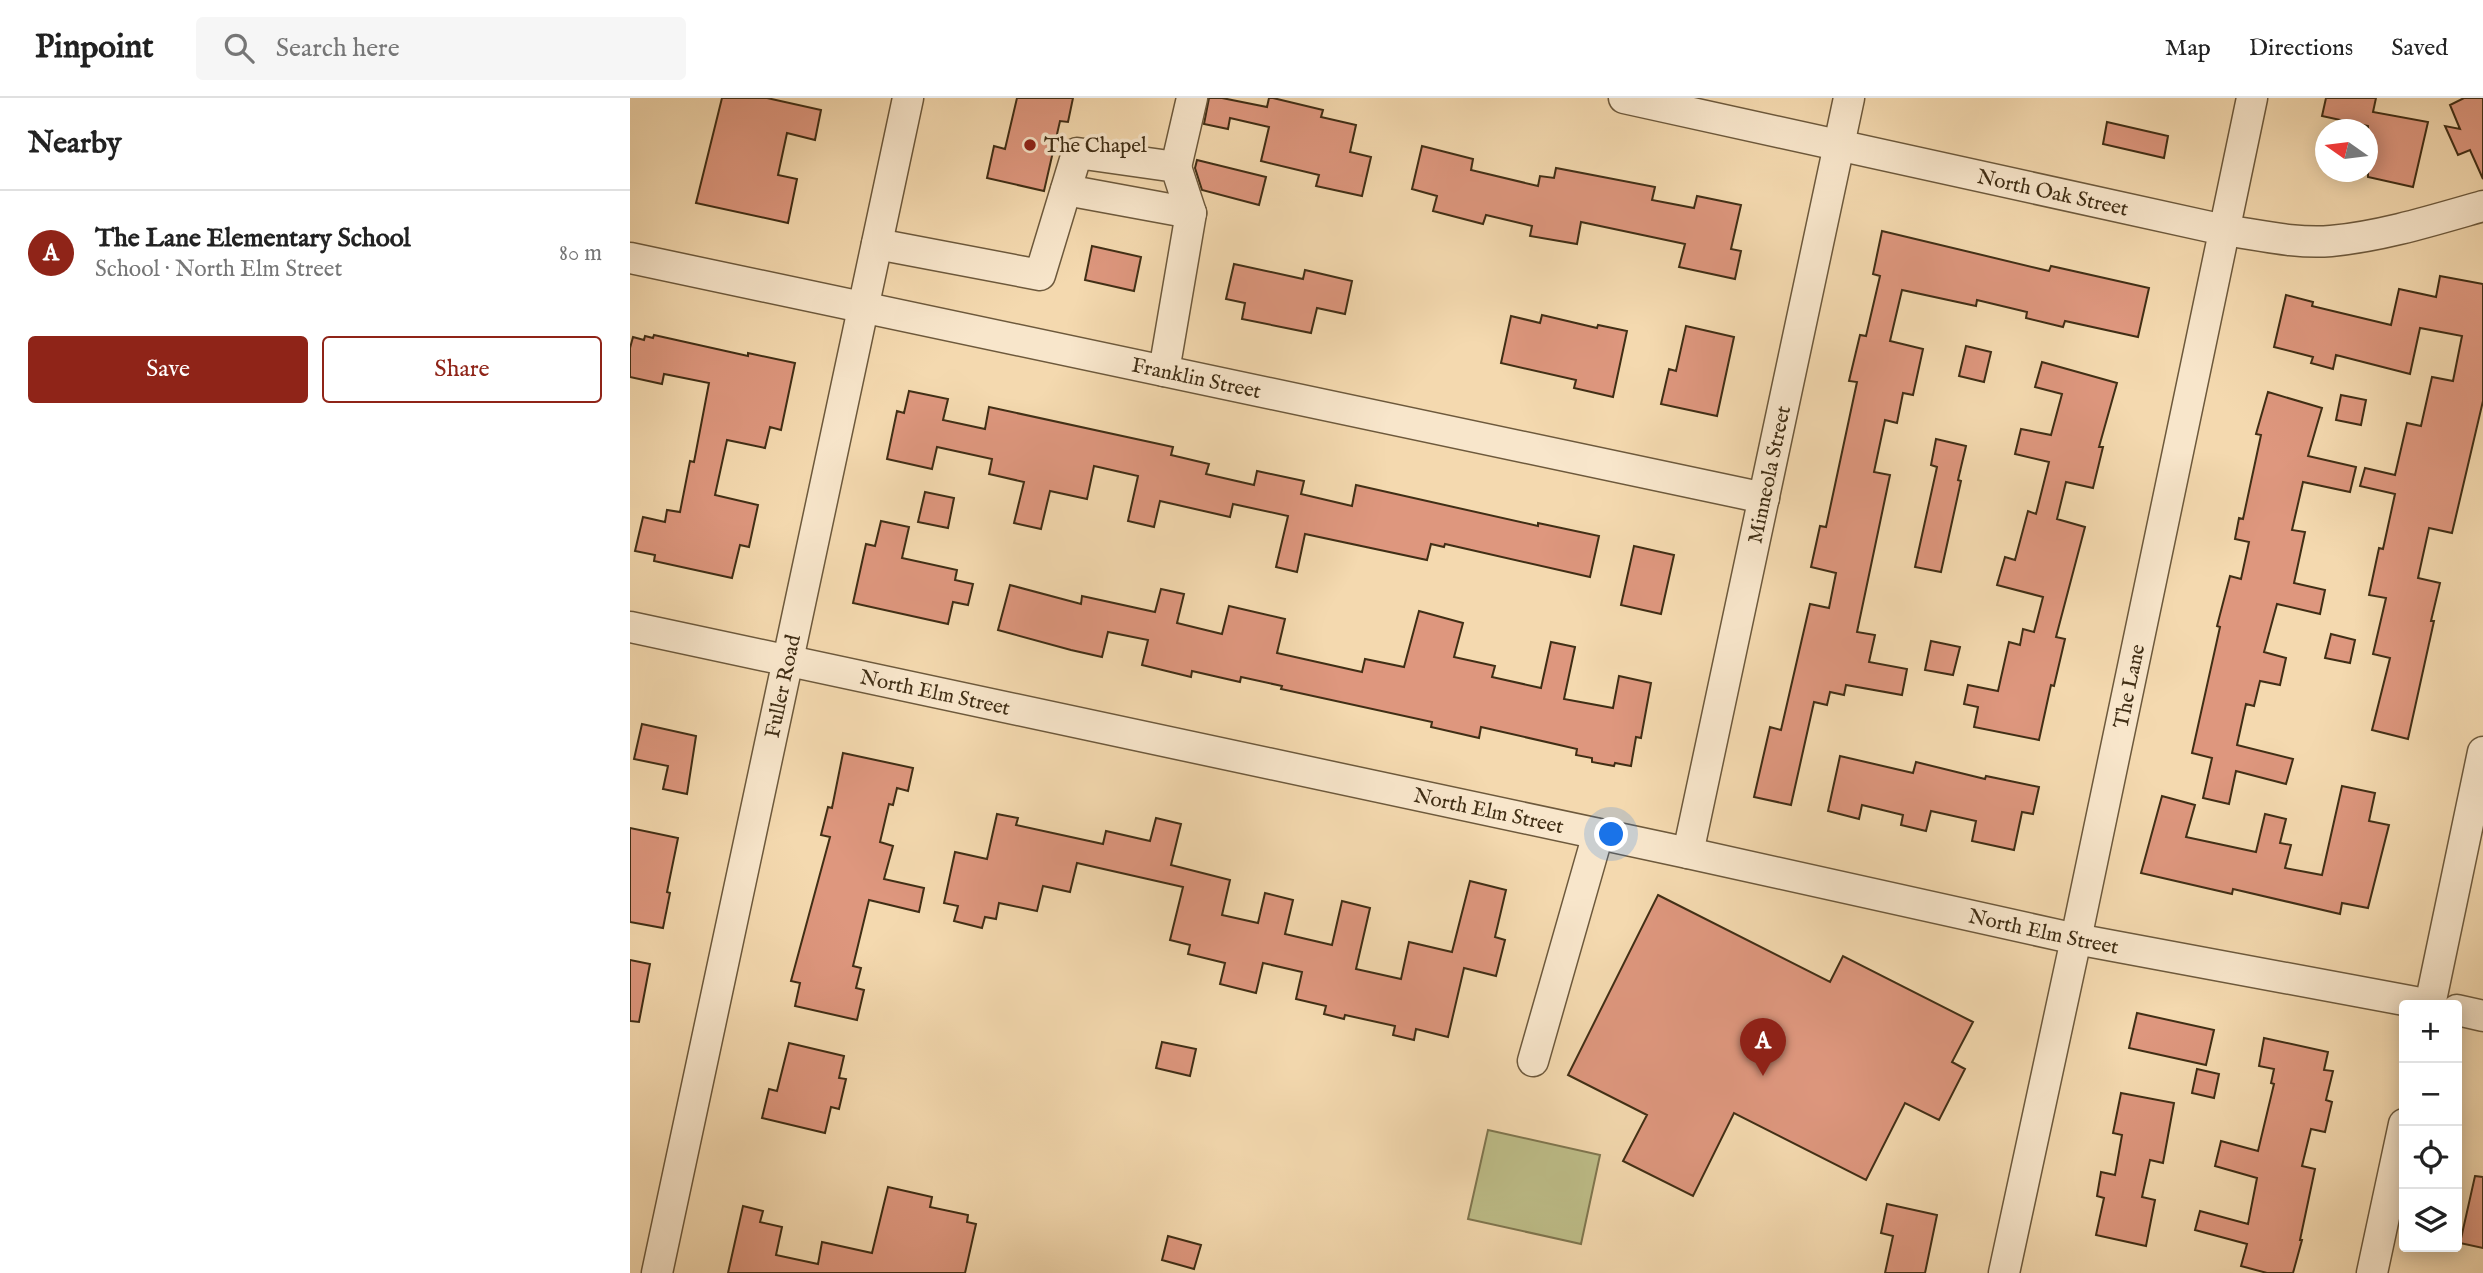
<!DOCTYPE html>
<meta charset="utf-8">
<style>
body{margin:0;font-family:"IM FELL English",serif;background:#f6f6f6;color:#222}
.controls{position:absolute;right:21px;bottom:21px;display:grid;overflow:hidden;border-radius:7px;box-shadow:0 4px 18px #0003}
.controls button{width:63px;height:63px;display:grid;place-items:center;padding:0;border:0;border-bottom:2px solid #e0e0e0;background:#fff;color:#222;font:35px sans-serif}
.compass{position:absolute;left:1685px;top:21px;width:63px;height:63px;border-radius:50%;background:#fff;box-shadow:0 4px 18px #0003;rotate:284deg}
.you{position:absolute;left:982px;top:737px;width:24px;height:24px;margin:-18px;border:5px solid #fff;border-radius:50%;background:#1a73e8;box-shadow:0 0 0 10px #1a73e833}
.badge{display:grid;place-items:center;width:46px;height:46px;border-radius:50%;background:#8f2418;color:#fff;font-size:23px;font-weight:700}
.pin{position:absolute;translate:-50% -58px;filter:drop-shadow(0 2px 4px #0008)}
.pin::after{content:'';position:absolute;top:37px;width:24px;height:21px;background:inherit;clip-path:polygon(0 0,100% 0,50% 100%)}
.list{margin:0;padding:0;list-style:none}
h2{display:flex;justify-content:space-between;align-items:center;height:91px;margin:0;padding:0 28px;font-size:30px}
h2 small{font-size:23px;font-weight:400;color:#767676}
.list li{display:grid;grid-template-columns:46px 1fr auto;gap:21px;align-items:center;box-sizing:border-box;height:126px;padding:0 28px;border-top:2px solid #e0e0e0}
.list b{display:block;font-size:26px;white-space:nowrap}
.list p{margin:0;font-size:23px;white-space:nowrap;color:#767676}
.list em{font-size:23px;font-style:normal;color:#767676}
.actions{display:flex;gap:14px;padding:21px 28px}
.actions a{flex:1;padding:16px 0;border:2px solid #8f2418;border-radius:7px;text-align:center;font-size:24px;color:#8f2418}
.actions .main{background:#8f2418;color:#fff}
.icon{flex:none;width:38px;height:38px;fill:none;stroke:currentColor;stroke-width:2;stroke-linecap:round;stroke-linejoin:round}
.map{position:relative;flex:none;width:1853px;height:1175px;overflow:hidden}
header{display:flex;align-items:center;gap:42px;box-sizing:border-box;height:98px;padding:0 35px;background:#fff;border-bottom:2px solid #e0e0e0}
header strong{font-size:33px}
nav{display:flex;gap:38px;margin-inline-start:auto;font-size:24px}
.search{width:490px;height:63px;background:#f6f6f6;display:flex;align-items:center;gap:18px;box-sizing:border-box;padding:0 24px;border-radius:7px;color:#767676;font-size:26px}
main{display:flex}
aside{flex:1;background:#fff}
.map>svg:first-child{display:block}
</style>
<header>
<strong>Pinpoint</strong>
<div class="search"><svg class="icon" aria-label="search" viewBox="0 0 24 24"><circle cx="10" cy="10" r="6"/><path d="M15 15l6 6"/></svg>Search here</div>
<nav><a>Map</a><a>Directions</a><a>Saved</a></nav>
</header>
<main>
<aside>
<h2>Nearby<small></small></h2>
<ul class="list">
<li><span class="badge">A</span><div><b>The Lane Elementary School</b><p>School · North Elm Street</p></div><em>80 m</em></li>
</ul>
<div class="actions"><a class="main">Save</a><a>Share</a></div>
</aside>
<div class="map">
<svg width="1853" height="1175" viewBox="0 0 1853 1175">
<rect width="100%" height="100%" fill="#f4d9af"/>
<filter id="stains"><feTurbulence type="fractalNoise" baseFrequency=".00286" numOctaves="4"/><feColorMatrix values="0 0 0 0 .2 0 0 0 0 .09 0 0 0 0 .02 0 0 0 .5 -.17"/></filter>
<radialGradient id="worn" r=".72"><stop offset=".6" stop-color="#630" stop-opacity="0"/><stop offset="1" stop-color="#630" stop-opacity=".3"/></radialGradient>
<path fill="#bebe89" stroke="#7f764f" stroke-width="2" d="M858 1032 970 1057 951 1146 838 1121Z"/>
<path fill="#de977e" stroke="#402e15" stroke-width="2" d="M92 0H137L191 12 185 42 157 35 148 77 167 81 158 125 66 105Z
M387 0H443L438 24 430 23 414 93 357 80 364 48 375 51Z
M579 0H592L637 9 639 0H643L693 12 691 19 726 27 720 54 741 59 732 98 686 88 689 77 631 63 639 29 600 20 598 31 574 26Z
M1696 0H1746L1743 14 1798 24 1783 89 1738 79V28L1692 18Z
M1834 0H1853V81L1840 52 1828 57 1815 28 1830 31 1820 7Z
M1477 24 1538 38 1534 60 1473 46Z
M792 48 843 61 841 72 908 88 910 78 924 80 926 70 1025 89 1022 102 1064 110 1067 98 1111 107 1101 151 1111 153 1105 181 1049 169 1055 146 951 124 947 146 900 138 902 128 856 117 853 126 803 113 807 98 782 91Z
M567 62 636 79 629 107 572 92 565 70Z
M1252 133 1419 173 1421 168 1519 190 1508 239 1435 223 1433 229 1396 220 1397 214 1347 202 1346 208 1272 192 1260 243 1293 251 1283 297 1273 295 1267 325 1255 322 1244 374 1260 377 1227 534 1245 537 1239 564 1277 571 1272 597 1216 587 1214 597 1200 594 1197 607 1184 604 1161 707 1124 699 1140 629 1151 632 1180 506 1199 510 1206 475 1181 469 1190 428 1196 429 1227 284 1219 283 1230 237 1236 238 1250 178 1243 176Z
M462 148 511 159 504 193 455 182Z
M604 166 673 181 675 172 722 183 715 216 687 210 681 235 612 221 615 205 596 201Z
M1810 178 1853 186V303L1822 435 1799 430 1788 480 1810 485 1801 523H1804L1778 641 1742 632 1760 560 1743 556 1756 500 1739 497 1749 450 1753 451 1765 396 1730 388 1735 370 1765 377 1777 325 1791 328 1802 279 1823 283 1832 238 1790 230 1780 276 1706 257 1703 271 1681 265 1683 259 1644 249 1656 197 1683 204 1682 208 1761 227 1769 191 1806 199Z
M912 217 967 230 968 227 997 233 983 299 944 290 946 282 871 265 881 218 910 225Z
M1056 228 1104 239 1087 318 1031 306 1039 271 1046 273Z
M24 237 118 258V255L165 265 151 332 140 329 135 350 97 342 85 397 128 407 119 449 110 447 102 480 24 463 25 457 5 453 13 419 35 424 37 412 50 414 60 363 64 364 79 285 34 276 32 286 0 279V250L3 239 14 242 15 238 23 240Z
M1336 248 1361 254 1354 284 1329 278Z
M1412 264 1487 285 1469 349H1473L1463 390 1436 384 1427 421 1455 429 1426 539 1435 541 1424 588 1421 587 1409 642 1344 629 1348 609 1334 606 1338 587 1368 593 1379 544 1390 547 1393 531 1404 534 1413 499 1367 487 1375 459 1385 462 1398 413 1406 416 1419 364 1385 356 1391 331 1421 337 1432 296 1405 289Z
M279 293 318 301 313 322 355 331 359 309 543 349 541 357 579 366 576 376 624 387 627 373 674 383 671 396 722 408 726 387 908 428V425L969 438 960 479 815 446 814 449 801 446 797 462 675 436 667 474 646 469 658 418 603 406 600 419 530 403 524 429 498 423 508 378 464 368 457 401 420 393 411 431 384 425 394 384 359 376 362 361 307 349 302 371 257 361 267 313 274 315Z
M1638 294 1692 310 1678 358 1726 369 1720 394 1673 384 1662 432 1675 434 1664 485 1695 492 1690 516 1647 506 1634 554 1656 560 1650 587 1630 583 1624 608 1616 606 1607 647 1663 661 1656 686 1606 673 1599 706 1573 700 1582 660 1562 655 1590 529 1587 528 1600 478 1611 481 1619 444 1605 441 1609 420 1613 421 1631 337 1626 336Z
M1711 297 1736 302 1731 327 1706 322Z
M1306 341 1336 348 1328 382 1331 383 1311 474 1285 469 1307 369 1301 367Z
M295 394 324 400 318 430 288 424Z
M251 423 279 429 272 460 327 472 325 482 343 486 338 507 323 504 318 526 223 505 236 446 245 448Z
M1004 448 1044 457 1031 516 991 507Z
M380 487 451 506 452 498 525 514 531 491 554 496 547 525 592 536 599 508 655 521 647 555 732 574 735 561 774 569 789 513 833 525 824 559 865 568 862 579 911 590 921 544 945 549 934 601 983 610 989 578 1021 585 1011 640 1006 639 1001 668 985 665 984 668 962 664V660L946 657 947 651 851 629 849 640 801 629 802 624 651 591 652 588 611 579 610 584 562 573 561 579 512 567 518 542 478 534 472 559 441 552 368 532Z
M1701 536 1725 542 1720 565 1695 560Z
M1301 543 1330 549 1323 577 1295 572Z
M12 626 66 638 57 696 33 691 38 668 4 661Z
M213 655 283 670 278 693 267 690 263 707 259 706 250 744 263 748 254 781 294 790 289 814 239 802 223 868 231 870 226 890 234 892 227 922 165 908 170 885 161 883 200 739 191 737 198 709 202 710Z
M1210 658 1283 675 1286 664 1355 681 1356 678 1409 689 1403 716 1392 714 1384 752 1342 743 1346 723 1301 713 1296 733 1271 727 1273 717 1232 707 1229 721 1198 713Z
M1712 688 1745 695 1739 723 1759 727 1738 810 1712 805 1710 816 1603 791 1602 796 1511 775 1532 698 1565 707 1556 739 1626 754 1635 716 1656 721 1650 745 1661 747 1655 770 1692 777Z
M367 716 388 720 386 727 473 746 476 733 520 743 526 720 551 726 541 767 600 782 592 817 628 825 635 795 663 802 655 836 702 847 712 803 740 810 726 871 771 881 779 844 822 854 840 783 876 792 865 839 875 842 866 878 834 870 818 939 786 931 784 942 763 937 765 928 715 917 714 921 694 916 696 908 666 901 672 874 633 865 626 895 590 886 595 865 558 856 560 847 540 842 553 789 447 765 440 794 413 788 407 813 369 805 366 821 355 819 352 830 324 823 328 808 314 805 325 754 357 761Z
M0 730 48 740 37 794 40 795 33 830 0 824Z
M1028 797 1200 884 1213 858 1343 924 1322 964 1335 971 1309 1022 1275 1005 1236 1082 1104 1015 1063 1098 993 1063 1017 1017 938 977Z
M0 862 20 866 9 924 0 923Z
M1507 915 1584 932 1576 967 1499 950Z
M1634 940 1698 954 1694 972 1703 973 1696 1002 1702 1004 1695 1034 1681 1031 1672 1068 1685 1071 1670 1142H1672L1663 1175H1637L1611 1168 1617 1146 1565 1132 1570 1113 1618 1126 1627 1080 1585 1068 1591 1043 1628 1053 1644 986 1641 985 1644 971 1629 968Z
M532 944 566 951 560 978 526 970Z
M159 945 214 958 209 980 216 981 209 1011 201 1009 195 1035 132 1020 139 991 147 993Z
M1567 971 1589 976 1584 1000 1562 995Z
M1491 995 1544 1005 1533 1065 1520 1062 1512 1099 1525 1102 1516 1148 1466 1137 1474 1100 1467 1098 1471 1074 1485 1077 1492 1037 1483 1035Z
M1845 1078 1853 1079V1150L1830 1145Z
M258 1089 302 1099 300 1109 338 1117 337 1124 346 1126 335 1175H98L113 1108 133 1113 130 1124 152 1129 146 1157 188 1166 192 1144 242 1155Z
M1257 1106 1307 1117 1295 1175H1255L1263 1138 1251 1135Z
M538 1138 571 1147 564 1171 532 1162Z"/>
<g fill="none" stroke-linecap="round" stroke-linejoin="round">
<g stroke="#6d593c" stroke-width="33">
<g id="minor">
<path id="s1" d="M994 0 1594 132C1629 137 1666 146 1701 143 1753 138 1804 122 1853 108"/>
<path d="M546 69 562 0"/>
<path d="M436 92 561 115"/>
<path d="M247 146 410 177 447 55 546 69 561 115 534 273"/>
<path id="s2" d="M0 160 1134 400"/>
<path id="s3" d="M0 529 1058 755 1446 841 1801 907"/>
<path id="s4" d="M1058 755 1219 0"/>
<path d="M1800 907 1853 654"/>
<path d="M1827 912 1853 918"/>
<path d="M903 963 968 736"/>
<path id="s5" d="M27 1175 278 0"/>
<path id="s6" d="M1374 1175 1446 841 1622 0"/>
<path d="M1742 1175 1774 1026"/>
</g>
</g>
<use href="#minor" stroke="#f8e6cb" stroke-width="30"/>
</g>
<circle fill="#8f2418" stroke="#f8e6cb" stroke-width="2.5" cx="400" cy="47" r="7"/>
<g text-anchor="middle" stroke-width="7" stroke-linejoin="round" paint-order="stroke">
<g font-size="21" fill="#402e15" stroke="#f8e6cb" text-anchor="start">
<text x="414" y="54">The Chapel</text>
</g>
<g font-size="21" fill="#402e15" stroke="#f8e6cb">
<text dy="7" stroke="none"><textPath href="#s1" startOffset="439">North Oak Street</textPath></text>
<text dy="7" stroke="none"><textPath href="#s2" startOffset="579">Franklin Street</textPath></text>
<text dy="7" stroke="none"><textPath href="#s4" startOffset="387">Minneola Street</textPath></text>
<text dy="7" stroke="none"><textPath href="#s5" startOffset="600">Fuller Road</textPath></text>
<text dy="7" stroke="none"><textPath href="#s6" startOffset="600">The Lane</textPath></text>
<text dy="7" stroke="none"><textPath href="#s3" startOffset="312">North Elm Street</textPath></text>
<text dy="7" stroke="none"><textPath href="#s3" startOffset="878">North Elm Street</textPath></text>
<text dy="7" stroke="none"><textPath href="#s3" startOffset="1446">North Elm Street</textPath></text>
</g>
</g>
<rect width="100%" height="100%" filter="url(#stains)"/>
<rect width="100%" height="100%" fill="url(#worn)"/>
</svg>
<div class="controls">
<button>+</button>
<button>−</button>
<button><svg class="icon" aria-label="locate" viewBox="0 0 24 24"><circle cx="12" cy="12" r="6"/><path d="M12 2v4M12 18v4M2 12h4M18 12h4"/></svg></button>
<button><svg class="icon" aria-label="layers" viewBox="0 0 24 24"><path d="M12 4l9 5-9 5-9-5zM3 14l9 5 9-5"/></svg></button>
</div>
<svg class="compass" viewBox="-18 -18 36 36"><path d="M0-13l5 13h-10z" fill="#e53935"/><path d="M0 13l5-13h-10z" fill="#767676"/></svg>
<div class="you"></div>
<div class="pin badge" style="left:1133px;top:978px">A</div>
</div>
</main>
